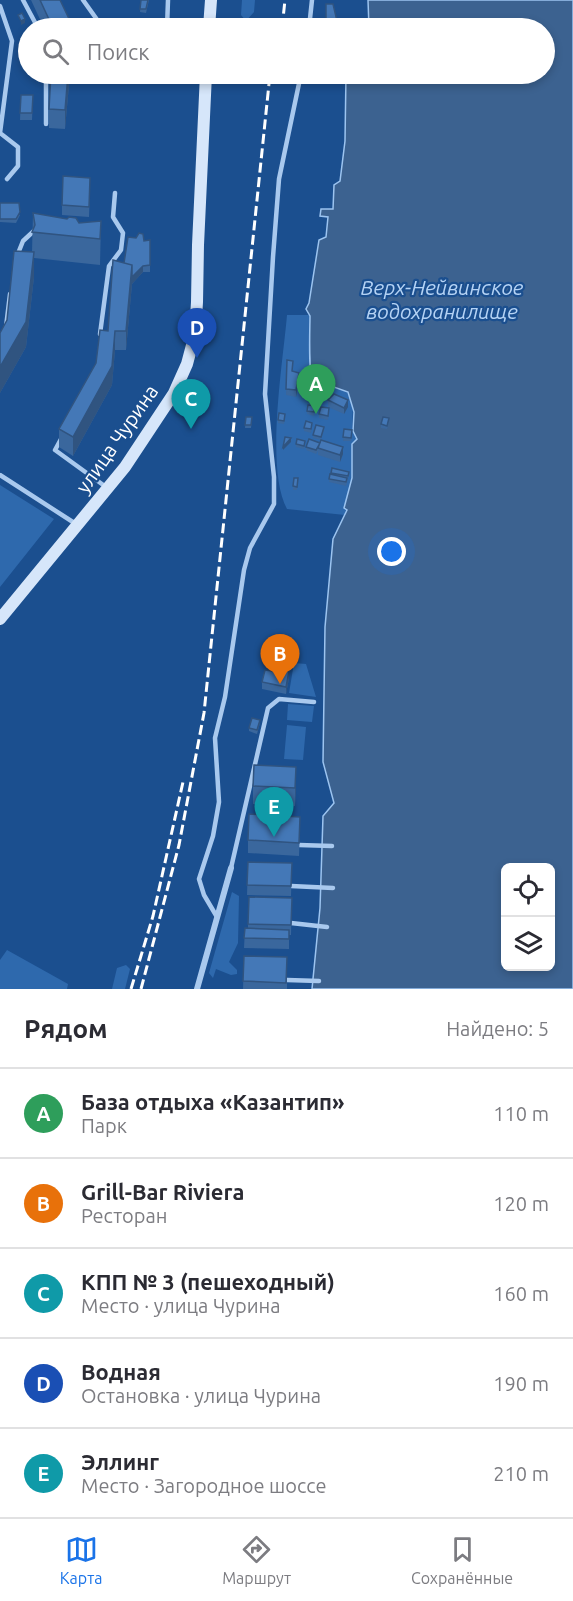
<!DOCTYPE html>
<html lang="ru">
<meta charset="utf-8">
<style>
body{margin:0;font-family:Ubuntu,sans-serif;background:#f7f7f7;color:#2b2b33}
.controls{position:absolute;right:18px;bottom:18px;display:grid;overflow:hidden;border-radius:9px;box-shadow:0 3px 9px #0003}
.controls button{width:54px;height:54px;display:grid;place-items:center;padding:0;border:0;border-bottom:2px solid #e1e1e2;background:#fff;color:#2b2b33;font:30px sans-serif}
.you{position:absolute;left:392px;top:552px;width:21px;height:21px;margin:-15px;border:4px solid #fff;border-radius:50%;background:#1a73e8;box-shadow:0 0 0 9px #1a73e833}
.badge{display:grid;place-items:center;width:39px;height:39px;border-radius:50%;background:#1a73e8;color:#fff;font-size:20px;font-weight:700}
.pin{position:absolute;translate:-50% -50px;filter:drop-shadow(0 2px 3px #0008)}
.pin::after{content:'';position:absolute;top:32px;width:21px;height:18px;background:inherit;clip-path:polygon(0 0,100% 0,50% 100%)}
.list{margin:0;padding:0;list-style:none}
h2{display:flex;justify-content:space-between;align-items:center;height:78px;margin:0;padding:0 24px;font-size:26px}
h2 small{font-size:20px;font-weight:400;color:#7c7c81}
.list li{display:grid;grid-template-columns:39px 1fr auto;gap:18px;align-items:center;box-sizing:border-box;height:90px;padding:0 24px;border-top:2px solid #e1e1e2}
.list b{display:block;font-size:22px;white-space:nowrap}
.list p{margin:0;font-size:20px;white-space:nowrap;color:#7c7c81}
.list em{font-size:20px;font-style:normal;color:#7c7c81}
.icon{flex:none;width:33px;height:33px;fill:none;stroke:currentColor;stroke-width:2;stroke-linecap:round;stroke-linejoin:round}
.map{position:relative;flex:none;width:573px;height:989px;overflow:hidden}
.search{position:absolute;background:#fff;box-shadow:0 3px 9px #0003;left:18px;right:18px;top:18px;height:66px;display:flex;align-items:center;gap:15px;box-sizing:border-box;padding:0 21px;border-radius:33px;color:#7c7c81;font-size:22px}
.sheet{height:528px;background:#fff}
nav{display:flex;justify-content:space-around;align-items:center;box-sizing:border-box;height:84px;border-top:2px solid #e1e1e2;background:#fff;font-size:16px;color:#7c7c81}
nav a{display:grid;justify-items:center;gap:3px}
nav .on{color:#1a73e8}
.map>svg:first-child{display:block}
</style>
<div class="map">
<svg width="573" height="989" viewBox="0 0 573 989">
<rect width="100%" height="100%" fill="#1b4f8f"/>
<path fill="#2e69ad" d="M242 0H255L254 12 246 21 241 15Z
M287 315H310V380L315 395C322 394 329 387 337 387 360 386 350 421 353 431 354 434 356 436 357 439L352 444V478L345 515 287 509C265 468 283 363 287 315Z
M0 485 54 519 0 587Z
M294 663 306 664 316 697 289 693Z
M288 704 314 706 312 722 287 720Z
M287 725 306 727 303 760 284 759Z
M232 892 239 896 238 943 229 962 237 970V974L231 975 216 969 213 978 209 973Z
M7 950 68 984 67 989H0V960Z
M126 965 130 969 125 989H112L117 968Z"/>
<path fill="#3c6290" stroke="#9cc4f0" stroke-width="1.5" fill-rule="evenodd" d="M368 0H573V989H312L320 908 323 816 334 803 323 762 325 627 333 539 347 510 344 508 352 478V444L357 439 353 431 354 412 348 392 334 387 317 395C307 388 310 331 310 316L306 309 309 303 319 240 326 237 328 217 320 216 321 209H333L334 185 340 181 345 141 346 74H544V28H369ZM506 867H550V966H506Z"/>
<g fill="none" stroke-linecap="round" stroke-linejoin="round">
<path stroke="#a9c9ee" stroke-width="4.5" d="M23 0 38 28
M83 0 103 28
M0 6 12 41 0 133 18 147V166L7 179
M167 28 168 0
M309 28 312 0
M46 124V74
M17 256 23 241 36 229
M6 327 10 294
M100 334 109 266 121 250 123 233 113 217 115 193
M61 439 55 450 106 487
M0 475 76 524
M299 845 332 846
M231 868 268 708 279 699 314 702
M291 886 333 888
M217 917 204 895 199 879 213 836 219 802 215 738 225 697 244 570 250 548 274 504V477L265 394 273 257 279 179 301 74
M291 923 327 927
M287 980 319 981"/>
<path stroke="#a9c9ee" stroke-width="6" d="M197 989 231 868"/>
<path stroke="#d6e6fa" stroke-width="12" d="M209 28 211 0
M0 619 125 467 174 393 187 364 195 334 197 302 198 245 206 74"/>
<path stroke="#fff" stroke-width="3" stroke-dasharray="10 4.5" stroke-linecap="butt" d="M282 28 285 0
M131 989 153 916 183 782
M141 989 179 845 204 713 270 74"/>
</g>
<path fill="#3a679d" d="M31 0H60L72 28H44Z
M141 0H149L146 13 140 12Z
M326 4 337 21V28H326Z
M51 74H70L65 129 49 128V109Z
M21 95H33L32 120H20Z
M90 188 89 217 62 215V205Z
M0 203 20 215 16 223 0 222Z
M33 213 79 223 101 221 100 265 34 258V277L26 347 0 393V333L7 320 32 252Z
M150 240V272H143L132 284 126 350H115L112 385 73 456 59 447V429L96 363 108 331 124 263 144 241Z
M287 360 293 368V372L299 379 296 397 286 395Z
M328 400 348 407 344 414 328 407Z
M315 409 314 416 307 414V411Z
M329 412 328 420 319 418V414Z
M246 417H252L251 428H245Z
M285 418 284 424 278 423V420Z
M389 422 387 429 381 428V424Z
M312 426 311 433 304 431V428Z
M344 429 352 430 351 441H343Z
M324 430 321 440 343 454 340 462 318 455V451L316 454 306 450V447L320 443 321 440 313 438V435Z
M296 444 305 445 304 449 296 447Z
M332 468 349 475 346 486 329 482Z
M298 478 297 490H293V486Z
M289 678 286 694 262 689V682Z
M260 723 257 734 249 731V728Z
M253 786H296L295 806 253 804Z
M300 830 299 856 248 853V840Z
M248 862 292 863 291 896 247 895Z
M292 898 291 935H289V949L244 948 245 928H248V924Z
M244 956 287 957V989H243Z"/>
<path fill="#305480" d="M25 19V23L21 25V21Z
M68 74H70L65 129V110Z
M34 252V277L26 347 0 393V367Z
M132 265 143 266V272L132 284 126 350V331Z
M115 331V350L112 385 73 456V437Z
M299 373V379L296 397V390Z
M348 400V407L344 414V408Z
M291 438V442L283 450V447Z
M343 447V454L340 462V455Z
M289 671V678L286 694V687Z
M296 767V786L295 806V788Z"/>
<path fill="#4478b7" stroke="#305480" stroke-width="1.5" d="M40 0H60L72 25V28H53Z
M141 0H148L146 9H140Z
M326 4H333L337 21 326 22Z
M22 13 25 19 21 21 18 15Z
M51 74H68L65 110 49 109Z
M21 95H33L32 113H20Z
M63 176 90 178 89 207 62 205Z
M0 203H19L20 212 16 219H0Z
M33 213 67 219 69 217 76 218 79 223 101 221 100 239 32 232 35 225Z
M139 233 143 234 144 241 150 240V265L143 266 132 277V265L124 263 128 237 136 238Z
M14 251 34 252 26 322 0 367V333L7 320Z
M113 260 132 265 126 331H115L112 366 73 437 59 429 96 363 100 330 108 331Z
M287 360 293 361 292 371 299 373 296 390 286 389Z
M334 394 348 400 344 408 328 400Z
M308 405 315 406 314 412 307 411Z
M321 407 329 408 328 416 319 414Z
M279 413 285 414 284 421 278 420Z
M246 417H252L251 425H245Z
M383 417 389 418 387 426 381 424Z
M306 421 312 423 311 429 304 428Z
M316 425 324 427 321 437 313 435Z
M344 429 352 430 351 438 343 437Z
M285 437 291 438 283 447Z
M297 439 305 441 304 446 296 444Z
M309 439 320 443 316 450 306 447Z
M321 440 343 447 340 455 318 448Z
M332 468 349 472 348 476 331 473Z
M330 474 347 478 346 482 329 479Z
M294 478H298L297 487 293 486Z
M273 668 289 671 286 687 262 682 265 670 272 671Z
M252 718 260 720 257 730 249 728Z
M254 765 296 767 295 788 253 786Z
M249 814 300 817 299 843 248 840Z
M248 862 292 863 291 886 247 885Z
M249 897 292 898 291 925 248 924Z
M245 928 289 930V939L244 938Z
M244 956 287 957 286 983 243 981Z"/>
<g text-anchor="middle" stroke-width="4.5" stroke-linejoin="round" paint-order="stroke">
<g font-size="20" fill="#fff" stroke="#1b4f8f">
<text transform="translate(117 439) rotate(-55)" y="7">улица Чурина</text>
</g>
<g font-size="21" font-style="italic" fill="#b5d3f5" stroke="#1b4f8f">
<text x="442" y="295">Верх-Нейвинское<tspan x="442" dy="24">водохранилище</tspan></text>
</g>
</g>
</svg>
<div class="controls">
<button><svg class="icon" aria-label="locate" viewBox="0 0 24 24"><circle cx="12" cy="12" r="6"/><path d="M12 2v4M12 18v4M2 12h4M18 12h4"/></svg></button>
<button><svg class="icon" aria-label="layers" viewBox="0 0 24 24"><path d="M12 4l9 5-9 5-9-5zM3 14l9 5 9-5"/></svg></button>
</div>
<div class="you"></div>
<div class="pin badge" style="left:316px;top:414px;background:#2e9e5b">A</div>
<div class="pin badge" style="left:280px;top:684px;background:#e8710a">B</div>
<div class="pin badge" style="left:191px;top:429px;background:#0f9aa8">C</div>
<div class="pin badge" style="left:197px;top:358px;background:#1a4fb4">D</div>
<div class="pin badge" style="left:274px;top:837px;background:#0f9aa8">E</div>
<div class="search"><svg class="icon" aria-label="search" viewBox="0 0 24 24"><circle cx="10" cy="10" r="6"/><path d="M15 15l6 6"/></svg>Поиск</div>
</div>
<section class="sheet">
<h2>Рядом<small>Найдено: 5</small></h2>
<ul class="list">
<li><span class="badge" style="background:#2e9e5b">A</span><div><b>База отдыха «Казантип»</b><p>Парк</p></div><em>110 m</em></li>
<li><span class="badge" style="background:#e8710a">B</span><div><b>Grill-Bar Riviera</b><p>Ресторан</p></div><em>120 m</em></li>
<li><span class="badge" style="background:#0f9aa8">C</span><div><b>КПП № 3 (пешеходный)</b><p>Место · улица Чурина</p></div><em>160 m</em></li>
<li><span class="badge" style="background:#1a4fb4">D</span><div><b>Водная</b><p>Остановка · улица Чурина</p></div><em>190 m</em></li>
<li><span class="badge" style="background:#0f9aa8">E</span><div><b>Эллинг</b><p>Место · Загородное шоссе</p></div><em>210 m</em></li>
</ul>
</section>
<nav>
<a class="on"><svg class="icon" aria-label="map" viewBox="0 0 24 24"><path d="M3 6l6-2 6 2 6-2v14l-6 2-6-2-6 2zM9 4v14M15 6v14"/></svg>Карта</a>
<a><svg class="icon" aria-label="directions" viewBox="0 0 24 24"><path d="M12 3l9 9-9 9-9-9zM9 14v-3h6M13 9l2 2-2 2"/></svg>Маршрут</a>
<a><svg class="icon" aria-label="saved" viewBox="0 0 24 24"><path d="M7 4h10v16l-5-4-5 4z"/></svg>Сохранённые</a>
</nav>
